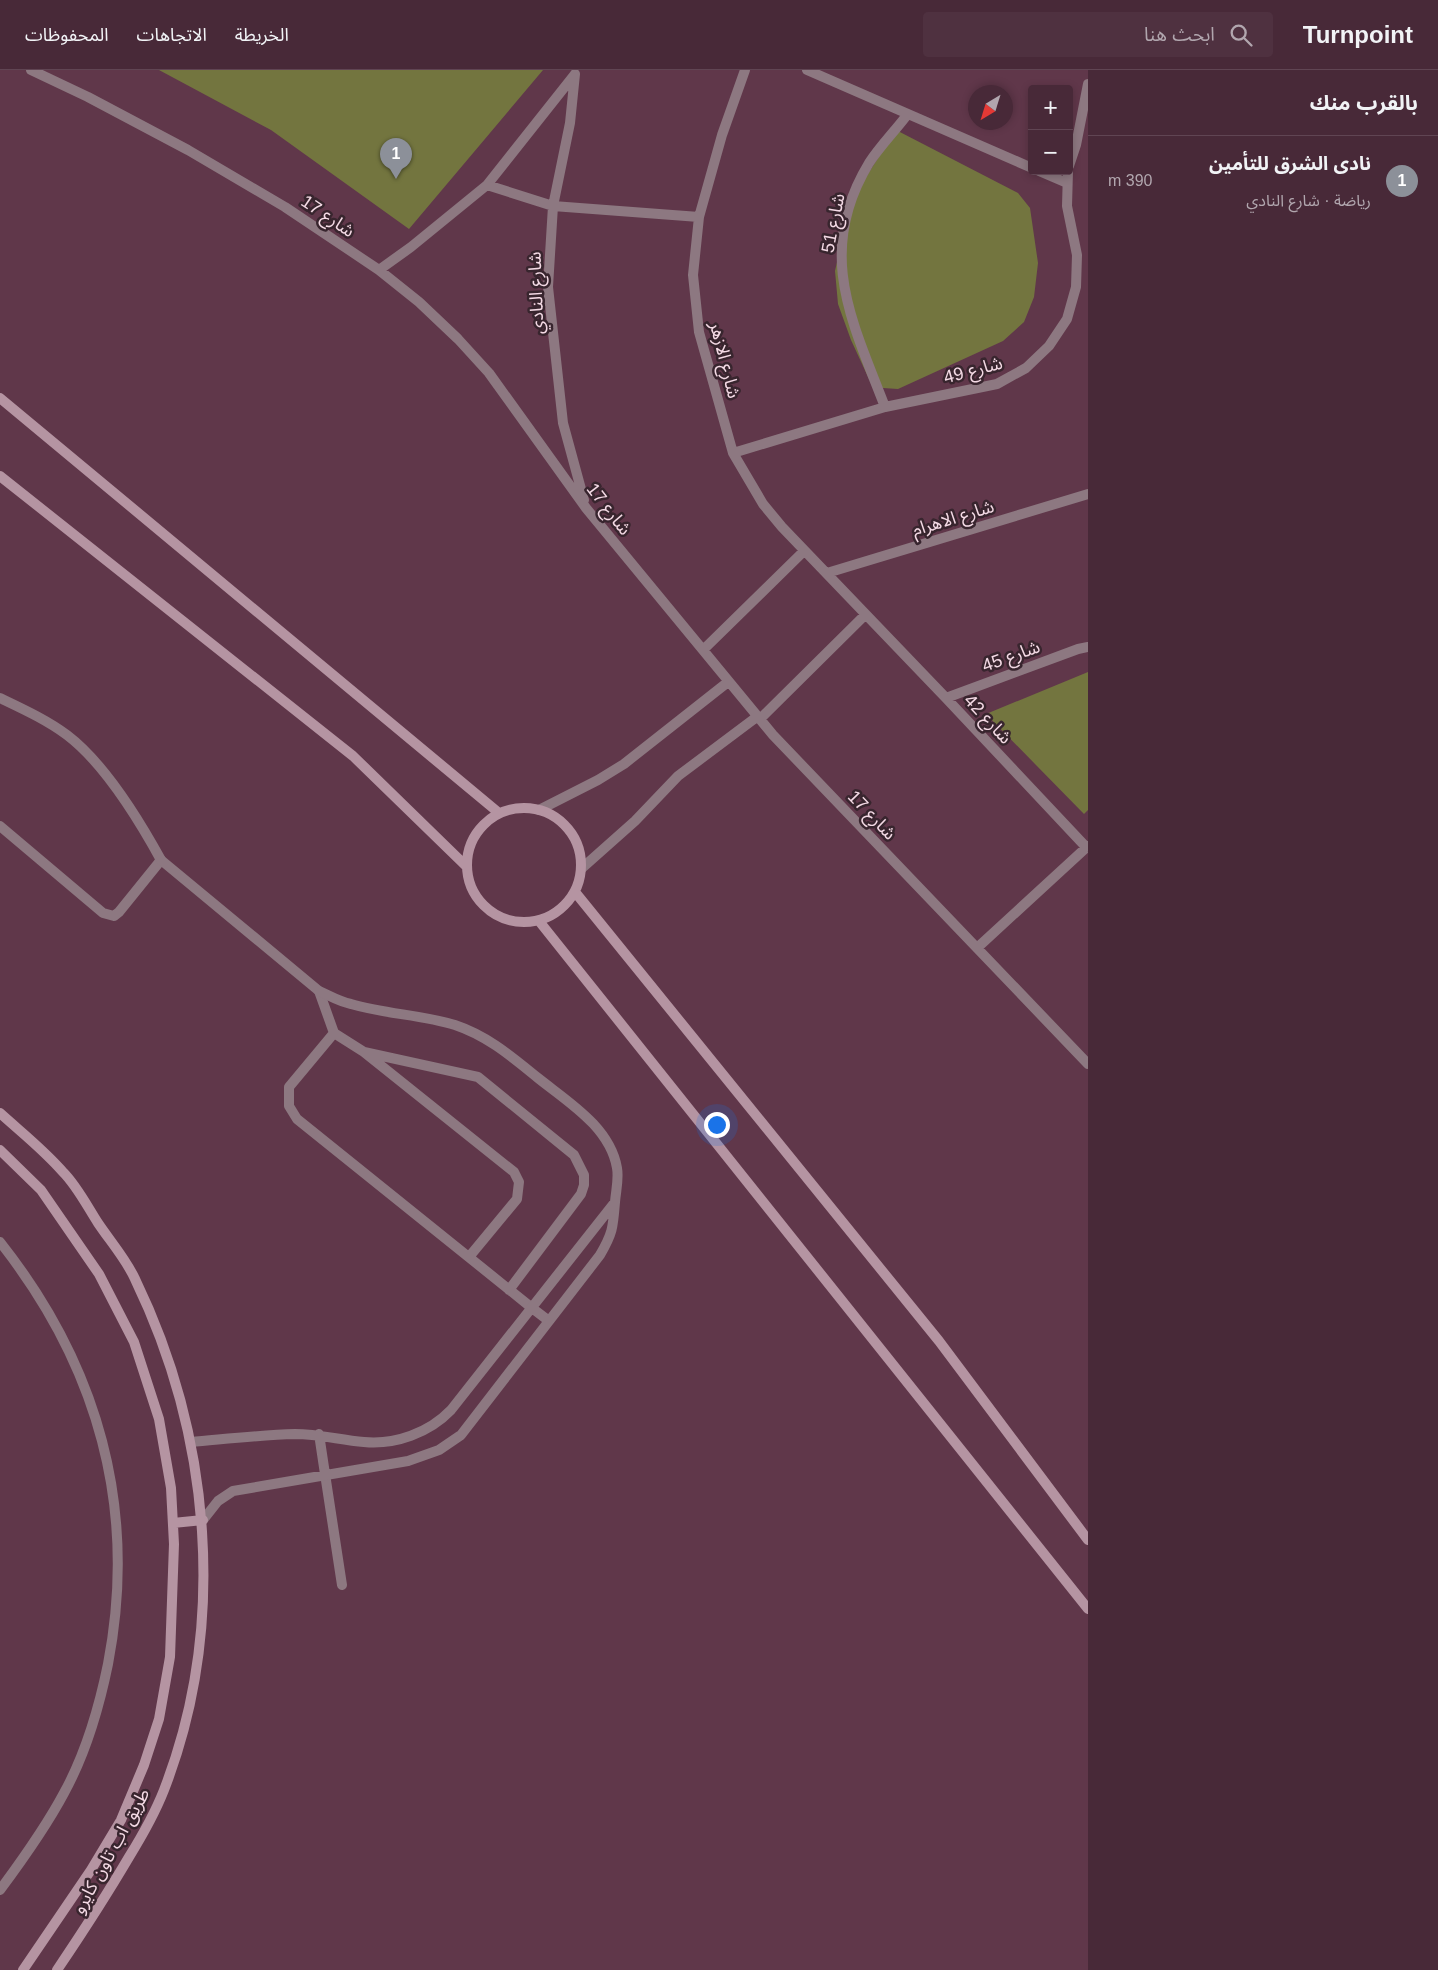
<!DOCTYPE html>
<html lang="ar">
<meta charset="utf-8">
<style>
body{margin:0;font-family:Arial,"Noto Sans Arabic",sans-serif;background:#4f3140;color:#f1f3f6;direction:rtl}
.controls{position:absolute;right:15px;top:15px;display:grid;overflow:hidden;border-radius:5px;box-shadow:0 2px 8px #0003}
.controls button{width:45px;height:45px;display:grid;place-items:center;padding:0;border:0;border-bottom:1px solid #604553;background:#482938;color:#f1f3f6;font:25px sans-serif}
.compass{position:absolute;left:968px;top:15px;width:45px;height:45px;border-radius:50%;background:#482938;box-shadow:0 2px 8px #0003;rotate:218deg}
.you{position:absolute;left:716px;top:1054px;width:18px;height:18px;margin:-12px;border:4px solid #fff;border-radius:50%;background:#1a73e8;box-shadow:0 0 0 8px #1a73e833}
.badge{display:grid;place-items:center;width:32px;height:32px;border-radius:50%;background:#8c9099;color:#fff;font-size:16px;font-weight:700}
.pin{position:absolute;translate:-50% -41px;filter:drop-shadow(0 1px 2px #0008)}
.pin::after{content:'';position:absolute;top:26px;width:18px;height:15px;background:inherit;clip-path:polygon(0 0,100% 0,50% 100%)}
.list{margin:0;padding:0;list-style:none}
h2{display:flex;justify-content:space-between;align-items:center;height:65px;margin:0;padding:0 20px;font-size:21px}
h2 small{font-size:16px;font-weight:400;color:#b1a6ae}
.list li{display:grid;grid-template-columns:32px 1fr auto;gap:15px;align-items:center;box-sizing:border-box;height:90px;padding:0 20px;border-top:1px solid #604553}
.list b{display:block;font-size:19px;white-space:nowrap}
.list p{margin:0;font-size:16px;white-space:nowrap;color:#b1a6ae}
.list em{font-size:16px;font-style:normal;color:#b1a6ae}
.icon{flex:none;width:28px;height:28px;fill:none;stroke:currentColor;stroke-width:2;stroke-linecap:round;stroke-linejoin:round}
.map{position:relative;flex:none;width:1088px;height:1900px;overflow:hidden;direction:ltr}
header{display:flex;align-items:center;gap:30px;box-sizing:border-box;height:70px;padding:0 25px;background:#482938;border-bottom:1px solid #604553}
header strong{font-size:24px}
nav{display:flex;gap:28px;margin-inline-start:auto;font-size:18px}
.search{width:350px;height:45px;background:#4f3140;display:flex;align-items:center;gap:12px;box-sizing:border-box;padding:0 18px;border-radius:5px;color:#b1a6ae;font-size:19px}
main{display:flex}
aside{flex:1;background:#482938}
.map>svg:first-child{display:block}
</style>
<header>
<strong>Turnpoint</strong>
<div class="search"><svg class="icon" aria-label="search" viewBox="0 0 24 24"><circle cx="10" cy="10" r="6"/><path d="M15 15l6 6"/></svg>ابحث هنا</div>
<nav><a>الخريطة</a><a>الاتجاهات</a><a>المحفوظات</a></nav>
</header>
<main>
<aside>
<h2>بالقرب منك<small></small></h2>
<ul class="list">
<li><span class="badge">1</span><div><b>نادى الشرق للتأمين</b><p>رياضة · شارع النادي</p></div><em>390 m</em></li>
</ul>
</aside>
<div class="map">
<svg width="1088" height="1900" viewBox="0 0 1088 1900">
<rect width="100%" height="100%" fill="#60374a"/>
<path fill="#73753f" d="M159 0H543L409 159 271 60Z
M896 60 1018 123 1030 138 1038 193 1034 227 1024 252 1003 271 898 319 883 318 869 309 851 270 838 234 835 201 847 147 857 121Z
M1088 602V740L1084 744 986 644Z"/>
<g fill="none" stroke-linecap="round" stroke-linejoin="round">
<path stroke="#8d7881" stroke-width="10" d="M0 756 103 843 114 846 119 842 161 790
M319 921 334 963 364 982 514 1102 519 1112 517 1129 469 1187
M334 963 289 1017V1036L297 1049 532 1238
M364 982 478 1007 574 1085 584 1105V1115L581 1124 509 1220
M325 1404 342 1515"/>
<path stroke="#8d7881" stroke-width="10" d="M31 0 88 27 188 80 285 137 379 200 419 232 458 269 489 303 586 438 773 665 1088 994
M745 0 722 65 699 147 693 205 699 262 733 383 763 434 782 457 946 628 1086 777
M807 0 1032 98
M575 4 570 53 553 136 548 217 563 353 584 430
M1069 96 1076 75 1088 14
M1039 101 1067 113
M487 115 553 136 699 147
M379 200 411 177 487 115 575 4
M885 337C852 251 815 182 869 93 880 76 895 61 907 45
M733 383 885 337 997 314 1026 298 1049 276 1067 249 1076 217 1077 185 1067 136 1068 101
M827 503 1088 424
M703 580 804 481
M0 628C23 639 47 650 67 665 104 693 139 750 161 790L319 921C330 926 340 932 351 934 385 944 422 945 455 955 488 966 512 987 538 1008 568 1032 610 1057 617 1098 619 1109 616 1120 615 1132 613 1157 613 1163 600 1185L461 1365 439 1380 408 1391 233 1421 218 1431 203 1450
M946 628 1078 579 1088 577
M760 649 865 545
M539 740 598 710 624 694 728 612
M581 799 635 751 678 706 758 646
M977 878 1088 776
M0 1172C98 1296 138 1438 108 1594 99 1638 86 1683 64 1723 46 1757 23 1789 0 1820
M532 1238 549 1251
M319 1364 325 1404
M191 1372C226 1369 261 1365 295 1364 319 1364 340 1370 364 1372 395 1375 429 1363 451 1340L615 1132"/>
<path stroke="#b594a2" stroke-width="10" d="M0 328 499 743
M0 406 353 686 466 796
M467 795a57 57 0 1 1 114 0a57 57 0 1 1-114 0Z
M575 822 939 1271 1088 1470
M539 851 1088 1539
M0 1043C21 1062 44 1080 63 1102 77 1116 87 1136 98 1153 110 1171 126 1189 135 1209 211 1366 228 1555 164 1720 155 1743 142 1766 129 1787 106 1826 82 1863 57 1900
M0 1080 41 1120 99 1204 134 1272 159 1349 171 1418 174 1474 170 1587 159 1649 144 1695 121 1750 91 1800 23 1900
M173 1453 203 1450"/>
</g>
<g text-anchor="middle" stroke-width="5" stroke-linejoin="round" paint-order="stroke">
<g font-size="18" fill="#f4dae5" stroke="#38252e">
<text transform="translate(328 146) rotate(34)" y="6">شارع 17</text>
<text transform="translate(833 153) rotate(-79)" y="6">شارع 51</text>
<text transform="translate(536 223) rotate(-92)" y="6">شارع النادي</text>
<text transform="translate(725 290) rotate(76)" y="6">شارع الازهر</text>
<text transform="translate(973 300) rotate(-15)" y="6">شارع 49</text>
<text transform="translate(609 439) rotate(52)" y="6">شارع 17</text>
<text transform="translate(953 448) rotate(-17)" y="6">شارع الاهرام</text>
<text transform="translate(1011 586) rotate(-20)" y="6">شارع 45</text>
<text transform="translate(988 649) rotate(47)" y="6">شارع 42</text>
<text transform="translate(872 745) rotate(46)" y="6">شارع 17</text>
<text transform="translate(111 1781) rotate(-61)" y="6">طريق اب تاون كايرو</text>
</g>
</g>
</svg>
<div class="controls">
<button>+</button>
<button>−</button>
</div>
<svg class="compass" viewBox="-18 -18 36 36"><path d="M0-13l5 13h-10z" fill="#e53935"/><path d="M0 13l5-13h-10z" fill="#b1a6ae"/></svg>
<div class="you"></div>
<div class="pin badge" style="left:396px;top:109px">1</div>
</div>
</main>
